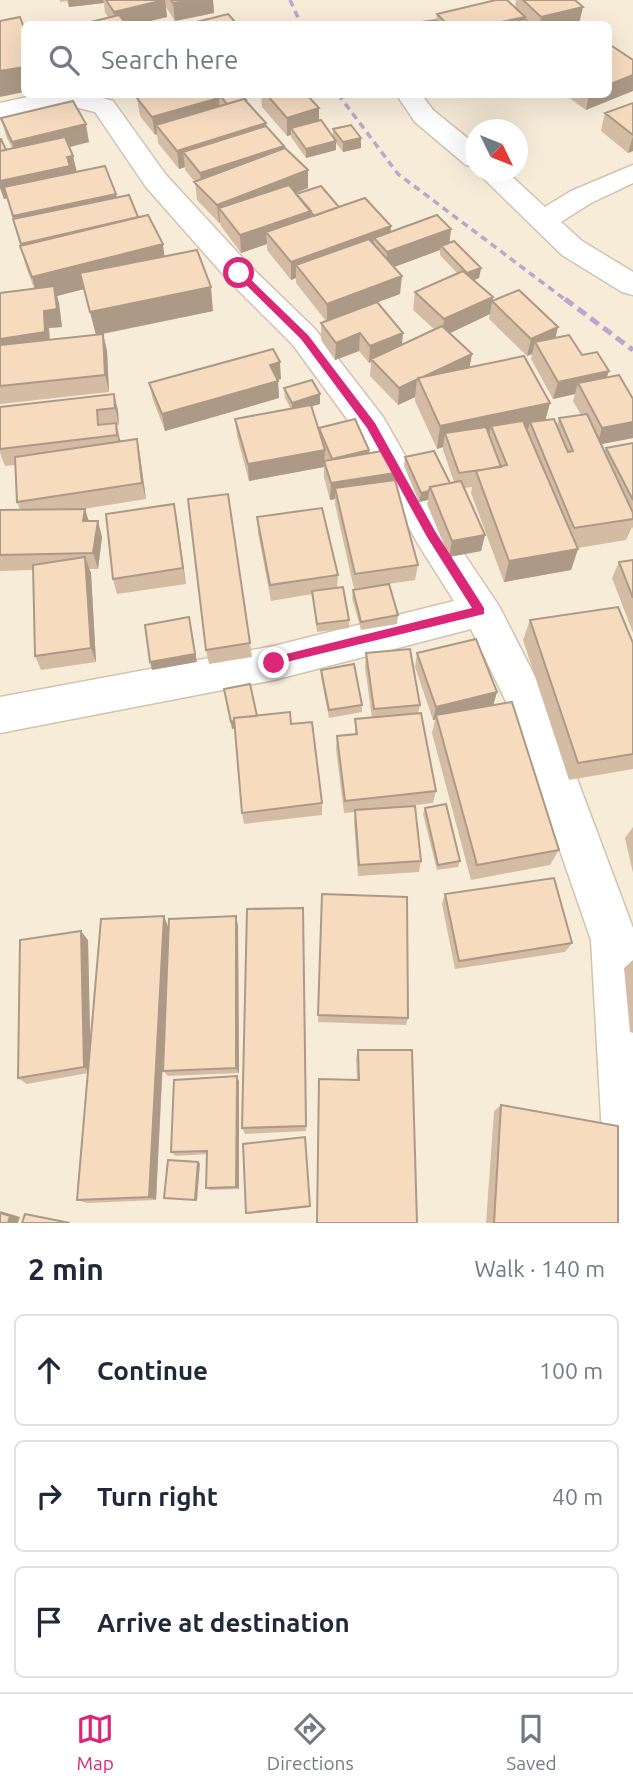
<!DOCTYPE html>
<meta charset="utf-8">
<style>
body{margin:0;font-family:Ubuntu,sans-serif;background:#f2f2f3;color:#1f2937}
.compass{position:absolute;left:465px;top:119px;width:63px;height:63px;border-radius:50%;background:#fff;box-shadow:0 7px 28px #0002;rotate:133deg}
.stop{position:absolute;width:21px;height:21px;margin:-16px;border:5px solid #db2777;border-radius:50%;background:#fff}
.stop.end{background:#db2777;border-color:#fff;box-shadow:0 2px 7px #0008}
.list{margin:0;padding:0;list-style:none}
h2{display:flex;justify-content:space-between;align-items:center;height:91px;margin:0;padding:0 28px;font-size:30px}
h2 small{font-size:23px;font-weight:400;color:#747a83}
.list li{display:grid;grid-template-columns:46px 1fr auto;gap:21px;align-items:center;box-sizing:border-box;height:112px;margin:0 14px 14px;padding:0 14px;border:2px solid #e0e1e3;border-radius:10px}
.list b{display:block;font-size:26px;white-space:nowrap}
.list em{font-size:23px;font-style:normal;color:#747a83}
.icon{flex:none;width:38px;height:38px;fill:none;stroke:currentColor;stroke-width:2;stroke-linecap:round;stroke-linejoin:round}
.map{position:relative;flex:none;width:633px;height:1223px;overflow:hidden}
.search{position:absolute;background:#fff;box-shadow:0 7px 28px #0002;left:21px;right:21px;top:21px;height:77px;display:flex;align-items:center;gap:18px;box-sizing:border-box;padding:0 24px;border-radius:10px;color:#747a83;font-size:26px}
.sheet{height:469px;background:#fff}
nav{display:flex;justify-content:space-around;align-items:center;box-sizing:border-box;height:98px;border-top:2px solid #e0e1e3;background:#fff;font-size:19px;color:#747a83}
nav a{display:grid;justify-items:center;gap:4px}
nav .on{color:#db2777}
.map>svg:first-child{display:block}
</style>
<div class="map">
<svg width="633" height="1223" viewBox="0 0 633 1223">
<rect width="100%" height="100%" fill="#fef8ea"/>
<path fill="#f7ecd8" fill-rule="evenodd" d="M0 0H633V1223H0ZM24 24H608V94H24ZM476 130H518V172H476Z"/>
<g fill="none" stroke-linecap="round" stroke-linejoin="round">
<g stroke="#d3c2ae" stroke-width="3">
<path id="minor" d="M41 94H88L113 101 166 175 250 266 315 329 383 417 444 524 499 606 549 704 633 928V1223H613L606 1206 591 940 514 718 471 629 274 680 0 733V697L274 646 454 601 418 544 358 434 293 345 228 280 146 187 95 112 66 105 0 119V103Z
M396 94H421L433 110 476 145V167L466 165 415 122Z
M633 165V183L591 203 561 222 582 241 633 272V295L622 292 562 255 477 172H507L545 207 571 191Z"/>
</g>
<use href="#minor" fill="#fff" fill-rule="evenodd"/>
<path stroke="#bda5cb" stroke-width="3.5" stroke-dasharray="7 5" stroke-linecap="butt" d="M290 0 301 24
M338 94 398 174 567 301"/>
<path stroke="#bda5cb" stroke-width="5" stroke-dasharray="10 6" stroke-linecap="butt" d="M565 299 633 350"/>
</g>
<path fill="#d4bca4" fill-rule="evenodd" d="M60 0H213L214 13 175 21 166 7 167 17 137 24H82L109 18 105 13 104 3 69 7 67 1 60 2Z
M516 0H575L579 24H405L436 21 437 14 515 7Z
M149 94H256L243 97 284 148 308 170V188L295 193 391 226V232L451 229 449 242 481 268 479 278 474 280 493 297 490 314 450 333 469 367 550 403 545 420 557 425 559 418 581 415 573 401 575 394 553 399 531 359 532 354 527 356 489 319 492 301 556 338 582 355 606 378 633 438 601 444 604 451 606 448 633 443V529L632 527 626 540 578 548 571 570 504 582 471 493 472 487 464 488 485 535 481 551 449 557 427 504 428 500 419 502 404 466 405 457 450 483 454 482 443 450V447L437 449 415 401V397L398 405 370 376 371 362 369 363 359 351 335 360 321 340V323L326 321 296 283V278L291 280 267 250V244L241 253 221 226 220 222 219 223 197 200 195 182 185 170V167L179 169 158 143 157 134 155 135 140 116 137 98ZM440 250V255L457 273 415 292 413 310 434 329 402 344 403 333 377 302 400 294 394 267Z
M261 94H306L319 108V121L333 137V129L361 138V148L343 152 336 143V150L306 158 291 137V135L287 136 262 107Z
M564 94H608L586 110Z
M633 103V151L628 153 601 131 605 113Z
M1 118 89 142 70 147 73 156 77 172 117 197 138 217 165 257 213 311 103 334 107 351 109 392 0 404V293L34 288 27 270 7 198 4 199 0 189V139L6 150 12 148 6 136ZM84 289 96 335 50 340 49 328 62 327 59 303 57 296Z
M281 379 278 380 279 398 165 431 153 400 149 383Z
M284 388 320 394V404L311 406 319 431V428L369 453 395 473V480L418 565 415 580 354 589 335 504V499L330 500 324 477V467L249 481 237 436 235 419 291 409 285 398Z
M114 394 118 411 119 425H117L120 441 137 439 140 456 146 499 83 509 89 521 102 537 98 569H89L91 573 96 662 41 670 35 656 33 570 0 571V510H20L17 502 16 465 5 466 0 453V407Z
M174 504 186 584 117 594 113 579Z
M257 517 338 575 337 588 349 620V628L317 632 312 594 271 601 258 533Z
M633 560V633L612 578 619 562Z
M353 590 398 615 397 624 361 630 352 598Z
M530 620 633 643V769L569 780 523 640Z
M250 643 252 657 209 664 206 650Z
M366 653 420 705 418 713 436 791 433 803 389 808 421 861 419 872 358 876 354 822 355 812 344 813 336 749 337 736 355 734V719L372 718 365 667Z
M417 653 497 692 493 705 559 850 550 865 471 880 432 733 435 720H433L415 667Z
M321 670 362 705V712L329 718 321 677Z
M224 689 257 716 291 724 322 803V815L244 824 242 813 235 729H232Z
M425 808 460 861 458 867 437 870 423 814Z
M633 827V873L625 838Z
M322 894 408 1018 406 1025 318 1022Z
M445 894 572 943 565 952 455 969 442 904Z
M303 908 306 1131 245 1134 242 1128Z
M238 925 239 1073 168 1076 163 1071 166 1005 156 1200 87 1203 77 1200 88 1073 27 1084 18 1078 88 940 90 1049 168 926Z
M633 960V1033L630 1032 624 968Z
M358 1050 417 1223 357 1080 356 1058Z
M237 1076 239 1082V1189L210 1190 206 1188 207 1154 176 1156 171 1152Z
M501 1105 618 1223H486L494 1111Z
M305 1137 310 1207 248 1214 246 1213Z"/>
<path fill="#ac9986" d="M68 0H103L104 3 69 7Z
M165 0 167 17 137 24H116L114 12Z
M190 0H213L214 13 175 21 173 3Z
M583 7 579 24H540L541 17Z
M525 17 524 24H492Z
M24 67V92L0 97V71Z
M633 75V91L586 110 589 94H608V85Z
M243 94H256L243 97Z
M219 98 220 116 156 125 157 134 155 135 152 117Z
M319 108V126L291 128V135L287 136V118Z
M266 123 267 141 183 152 185 167 179 169 177 151Z
M86 124 89 142 17 160 12 142Z
M633 136V151L628 153Z
M361 138V148L343 152V142Z
M336 141V150L306 158V149Z
M284 146V164L202 191 200 173Z
M73 156 77 174 74 184 4 199 0 187V181Z
M308 170V188L228 219 219 208 220 222 219 223 217 205Z
M116 194 120 212 18 234 13 216Z
M311 211V229L266 232 267 244 241 253 240 235Z
M391 226 390 244 374 238 373 250 296 265V278L291 280V262Z
M451 229 449 247 441 246 440 250 386 270 387 252Z
M163 244 166 268 57 296 59 303 62 327 49 328 50 350 0 358V339L38 301 32 277Z
M481 268 479 278 466 283 467 273Z
M402 276 400 294 327 321V304Z
M211 287 213 311 96 335 90 312Z
M493 297 490 314 442 337 444 319Z
M558 327 554 344 535 342 532 354 527 356 531 339Z
M360 333 359 351 335 360 336 343Z
M403 333 401 351 371 359V362L369 363 370 346Z
M103 334 107 351 109 392 105 375Z
M472 354 469 371 418 379Z
M280 362 281 379 271 382 270 365Z
M609 371 603 388 578 383 575 394 553 399 558 382Z
M417 379 415 397 398 405 399 388Z
M278 381 279 398 165 431 162 414Z
M114 394 118 411 119 425 115 408Z
M320 394V404L292 412V403Z
M550 403 544 425 530 422 528 429 495 436 491 426 489 437 445 433 443 447 437 449 440 426Z
M633 422V438L597 445 602 428Z
M116 423 120 440 121 451 117 435Z
M137 439 140 456 146 499 142 483Z
M325 450 324 467 249 481 248 464Z
M369 450V459H332Z
M395 473 394 490 335 488V499L330 500 331 483Z
M429 491 428 500 419 502 421 493Z
M174 504 177 520 186 584 183 568Z
M85 509 90 525 83 521Z
M98 521 102 537 98 569 93 553Z
M485 535 481 551 449 557 452 541Z
M578 549 571 570 504 582 509 561Z
M85 557 91 573 96 662 91 648Z
M189 617 197 662 152 670 150 662Z
M497 692 493 706 436 715 435 720H433L436 707Z
M257 717 258 724 232 729 231 722Z
M164 916 169 929 156 1200 149 1197Z
M236 916 238 925 239 1073 236 1068Z
M81 931 88 940 91 1073 84 1067Z
M237 1076 239 1082V1189L236 1187Z
M198 1162 200 1163 197 1201 195 1200Z
M0 1211 20 1217 18 1223H8Z"/>
<path fill="#f6dbbf" stroke="#ac9986" stroke-width="2" d="M106 0H164L114 12Z
M171 0H190L173 3Z
M496 0H507L525 17 492 24H447L437 14Z
M523 0H575L583 7 541 17Z
M228 14 237 24H188Z
M119 15 126 24H82Z
M20 17 24 28V67L0 71V21Z
M525 19 530 24H504Z
M436 20 438 24H405Z
M612 46 633 60V75L608 85V47Z
M149 94H216L219 98 152 117 137 98Z
M219 94H241L247 101 244 99 227 104Z
M266 94H306L319 108 287 118Z
M244 99 266 123 177 151 156 125Z
M73 101 86 124 12 142 1 118Z
M633 103V135L605 113Z
M321 120 336 141 306 149 291 128Z
M351 125 361 138 343 142 333 129Z
M266 126 284 146 200 173 183 152Z
M65 137 73 156 67 157 70 166 0 181V151Z
M0 139H1L6 150 0 151Z
M285 148 308 170 217 205 194 182Z
M105 166 116 194 13 216 4 187Z
M289 185 311 211 240 235 219 208Z
M321 186 339 207 314 216 296 194Z
M129 195 138 217 21 244 13 219Z
M365 198 391 226 291 262 266 232Z
M148 215 163 244 32 277 20 246Z
M437 215 451 229 387 252 374 238Z
M369 239 402 276 327 304 296 265Z
M454 241 481 268 467 273 441 246Z
M197 250 211 287 90 312 80 273Z
M463 271 493 297 444 319 415 292Z
M54 286 57 309 44 311 45 332 0 339V293Z
M519 290 558 327 531 339 492 301Z
M377 302 403 333 370 346 360 333 336 343 321 323Z
M442 326 472 354 423 377 418 378V379L399 388 371 359Z
M103 334 105 375 0 386V345Z
M569 335 582 355 597 352 609 371 558 382 535 342Z
M273 349 280 362 270 365 278 381 162 414 149 383Z
M524 356 550 403 440 426 418 378Z
M619 375 633 399V422L602 428 578 383Z
M312 380 320 394 292 403 284 388Z
M114 394 115 408 97 410 98 425 116 423 117 435 0 449V407Z
M311 405 325 450 248 464 235 419Z
M587 414 633 513V519L574 528 530 422 554 419 568 452 573 451 559 418Z
M355 419 369 450 332 459 319 428Z
M523 421 578 549 509 561 476 471 507 465 491 426Z
M486 427 501 467 459 473 445 433Z
M137 439 142 483 17 502 15 457Z
M633 443V500L606 448Z
M388 450 395 473 331 483 324 461Z
M434 451 450 483 430 487 429 491 421 493 405 457Z
M395 480 418 565 355 574 335 488Z
M461 481 485 535 452 541 430 487Z
M228 494 250 643 206 650 188 499Z
M174 504 183 568 113 579 106 514Z
M322 508 338 575 270 585 257 517Z
M85 509 83 521H98L93 553 0 555V510Z
M85 557 91 648 35 656 33 565Z
M633 560V598L619 562Z
M389 584 398 615 361 622 353 590Z
M343 587 349 620 317 624 312 591Z
M618 607 633 643V754L578 763 530 620Z
M189 617 195 654 150 662 145 625Z
M476 639 497 692 436 707 417 653Z
M410 649 420 705 374 709 366 653Z
M354 664 362 705 329 710 321 670Z
M250 684 257 716 234 718V721L231 722 224 689Z
M512 702 559 850 477 865 436 715Z
M290 712 291 724 312 722 322 803 242 813 234 718Z
M421 713 436 791 345 801 337 736 357 734 355 719Z
M446 804 460 861 438 865 425 808Z
M415 806 421 861 359 865 355 810Z
M554 878 572 943 459 961 445 894Z
M322 894 407 897 408 1018 318 1015Z
M303 908 306 1126 242 1128 247 909Z
M164 916 149 1197 77 1200 101 919Z
M236 916V1068L163 1071 169 919Z
M81 931 84 1067 18 1078 20 940Z
M358 1050H412L417 1223H317L319 1079 359 1080Z
M237 1076 236 1187 206 1188 207 1151 171 1152 174 1080Z
M501 1105 618 1126V1223H494Z
M305 1137 310 1206 246 1213 243 1144Z
M168 1160 198 1162 195 1200 164 1198Z
M0 1213 10 1216 8 1223H0Z
M25 1214 70 1223H22Z"/>
<path fill="#db2777" d="M236 271H242L308 335 375 423 435 531 484 608V614L270 666V659L274 657 472 608 427 537 367 428 301 339 236 275Z"/>
</svg>
<svg class="compass" viewBox="-18 -18 36 36"><path d="M0-13l5 13h-10z" fill="#e53935"/><path d="M0 13l5-13h-10z" fill="#747a83"/></svg>
<div class="stop" style="left:239px;top:273px"></div>
<div class="stop end" style="left:274px;top:663px"></div>
<div class="search"><svg class="icon" aria-label="search" viewBox="0 0 24 24"><circle cx="10" cy="10" r="6"/><path d="M15 15l6 6"/></svg>Search here</div>
</div>
<section class="sheet">
<h2>2 min<small>Walk · 140 m</small></h2>
<ul class="list">
<li><svg class="icon" aria-label="ahead" viewBox="0 0 24 24"><path d="M12 20V5M6 11l6-6 6 6"/></svg><div><b>Continue</b></div><em>100 m</em></li>
<li><svg class="icon" aria-label="right" viewBox="0 0 24 24"><path d="M7 20v-9h11M14 6l5 5-5 5"/></svg><div><b>Turn right</b></div><em>40 m</em></li>
<li><svg class="icon" aria-label="arrive" viewBox="0 0 24 24"><path d="M6 21V4h12l-3 4 3 4H6"/></svg><div><b>Arrive at destination</b></div></li>
</ul>
</section>
<nav>
<a class="on"><svg class="icon" aria-label="map" viewBox="0 0 24 24"><path d="M3 6l6-2 6 2 6-2v14l-6 2-6-2-6 2zM9 4v14M15 6v14"/></svg>Map</a>
<a><svg class="icon" aria-label="directions" viewBox="0 0 24 24"><path d="M12 3l9 9-9 9-9-9zM9 14v-3h6M13 9l2 2-2 2"/></svg>Directions</a>
<a><svg class="icon" aria-label="saved" viewBox="0 0 24 24"><path d="M7 4h10v16l-5-4-5 4z"/></svg>Saved</a>
</nav>
